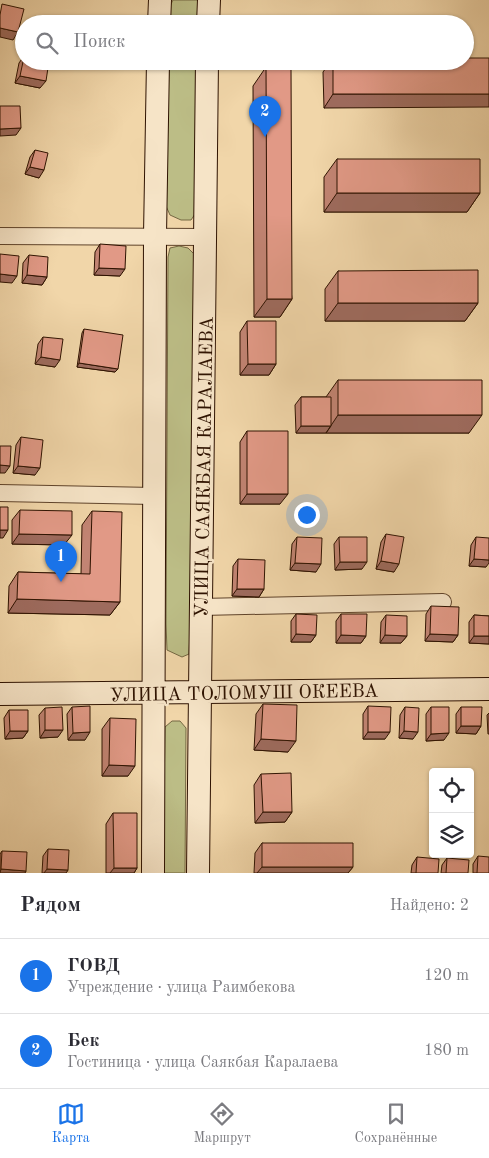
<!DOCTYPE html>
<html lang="ru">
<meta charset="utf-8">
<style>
body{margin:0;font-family:"Old Standard TT",serif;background:#f7f7f7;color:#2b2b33}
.controls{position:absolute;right:15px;bottom:15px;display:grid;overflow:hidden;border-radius:5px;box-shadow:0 1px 4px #0004}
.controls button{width:45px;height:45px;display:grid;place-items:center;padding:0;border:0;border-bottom:1px solid #e1e1e2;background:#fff;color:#2b2b33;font:25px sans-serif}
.you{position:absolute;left:306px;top:514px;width:18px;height:18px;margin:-12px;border:4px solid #fff;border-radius:50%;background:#1a73e8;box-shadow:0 0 0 8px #1a73e833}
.badge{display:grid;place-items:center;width:32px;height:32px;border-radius:50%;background:#1a73e8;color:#fff;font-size:16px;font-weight:700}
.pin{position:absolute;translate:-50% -41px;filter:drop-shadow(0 1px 2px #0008)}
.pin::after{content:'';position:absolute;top:26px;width:18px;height:15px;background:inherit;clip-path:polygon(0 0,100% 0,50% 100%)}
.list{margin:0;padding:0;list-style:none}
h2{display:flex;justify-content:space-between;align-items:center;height:65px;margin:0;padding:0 20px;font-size:21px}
h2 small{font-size:16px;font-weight:400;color:#7c7c81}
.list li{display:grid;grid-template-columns:32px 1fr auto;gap:15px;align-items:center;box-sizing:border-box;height:75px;padding:0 20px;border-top:1px solid #e1e1e2}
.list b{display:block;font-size:19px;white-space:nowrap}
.list p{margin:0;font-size:16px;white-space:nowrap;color:#7c7c81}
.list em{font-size:16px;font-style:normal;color:#7c7c81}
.icon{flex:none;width:28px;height:28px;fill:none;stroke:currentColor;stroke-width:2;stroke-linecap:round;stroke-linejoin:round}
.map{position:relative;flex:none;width:489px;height:873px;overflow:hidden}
.search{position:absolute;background:#fff;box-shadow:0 1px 4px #0004;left:15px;right:15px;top:15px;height:55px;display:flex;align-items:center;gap:12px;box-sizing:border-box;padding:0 18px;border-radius:28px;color:#7c7c81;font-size:19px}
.sheet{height:215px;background:#fff}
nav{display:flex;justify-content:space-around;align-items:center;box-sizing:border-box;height:70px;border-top:1px solid #e1e1e2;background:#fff;font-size:14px;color:#7c7c81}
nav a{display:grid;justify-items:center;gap:2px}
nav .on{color:#1a73e8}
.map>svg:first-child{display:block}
</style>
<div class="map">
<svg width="489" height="873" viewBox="0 0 489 873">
<rect width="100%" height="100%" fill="#f1d6a9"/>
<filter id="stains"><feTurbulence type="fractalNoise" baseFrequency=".004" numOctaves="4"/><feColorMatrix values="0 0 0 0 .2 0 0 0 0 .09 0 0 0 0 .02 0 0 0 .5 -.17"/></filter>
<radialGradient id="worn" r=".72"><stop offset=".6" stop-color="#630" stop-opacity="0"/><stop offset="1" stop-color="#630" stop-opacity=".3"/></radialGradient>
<path fill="#bcbd86" stroke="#756843" d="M173 0H197L201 7V24H170V6Z
M169 61H200L195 214 191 220H181L170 215 166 206Z
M179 246 188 248 197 257 193 565 189 654 182 657 167 650 166 624 168 257 170 248Z
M172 721H180L186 728 185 873H163L165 727Z"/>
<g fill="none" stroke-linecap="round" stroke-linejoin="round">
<g stroke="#5f432a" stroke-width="18">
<path id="street" d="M0 236 205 237
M0 493 154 496
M201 607 443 602"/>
</g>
<g stroke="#2e1200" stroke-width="24">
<path id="secondary" d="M159 24 160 0
M208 24 209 0
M0 694 489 689
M153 873 155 235 158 61
M198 873 207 61"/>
</g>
<use href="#street" stroke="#f6e4c7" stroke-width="16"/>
<use href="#secondary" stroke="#f6e4c7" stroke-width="22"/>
</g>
<path fill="#c28473" stroke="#2e1200" d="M24 56 40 88 15 83 19 63Z
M331 61H465L324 108 323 72Z
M266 67 292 299 280 317H254L253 86Z
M35 150 39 178 25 174 30 157Z
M337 159 480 193 467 212H324V177Z
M100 244 120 276 94 275 95 252Z
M29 255 47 277 42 285 22 283 23 263Z
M338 271 478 303 465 321H325V289Z
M247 321 276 364 269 375H240V332Z
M84 329 118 369 115 372 77 367 82 333Z
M43 337 55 367 35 364 38 344Z
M338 380 469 433H296L295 405 301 397H326Z
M247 431 280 504H240V442Z
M21 437 35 475 13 473 16 445Z
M20 510 64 545 12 544V520Z
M92 511 120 602 110 615 8 613 9 586 18 572 81 574 82 525Z
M386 534 394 572 376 569 381 542Z
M297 537 316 572 290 570 292 544Z
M339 537 362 569 335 570 334 544Z
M476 537 486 567 469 566 471 545Z
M238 559 264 589 259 597 232 596 233 566Z
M431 606 458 635 453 642 425 641 426 614Z
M296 614 316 635 311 642H291V621Z
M341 614 366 636 361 643H336V621Z
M386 615 407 636 401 643H380L381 622Z
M474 615 489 616V644L469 643V622Z
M263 704 288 752 254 750 256 714Z
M368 706 385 739H363V714Z
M72 707 85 740H68L67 714Z
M405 707 413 739 399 738 400 715Z
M431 707 444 740 426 741V714Z
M461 707 481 726 476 734 456 733V714Z
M45 708 58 737 40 738 39 715Z
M9 710 28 731 23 738 5 739 4 718Z
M489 713V734H488L487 715Z
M110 718 128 776H102V729Z
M261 774 292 812 285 822 255 823 254 785Z
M113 813 137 868 134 873H106V824Z
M262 843 353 867 348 873H254L255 853Z
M48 849 68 870 66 873H42L43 856Z
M2 851 26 871 25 873H0V854Z
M478 856 489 873H473V864Z
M417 857 438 873H411L412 865Z
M447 858 468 873H441L442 865Z"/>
<path fill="#9e6b5e" stroke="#2e1200" d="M0 28 18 32 13 40 0 37Z
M20 76 46 81 40 88 15 83Z
M333 94H489V107L324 108Z
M21 128 16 135 0 136V129Z
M30 167 44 170 39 178 25 174Z
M337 193H480L467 212H324Z
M99 268 125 269 120 276 94 275Z
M0 274 17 276 12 283 0 282Z
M27 275 47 277 42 285 22 283Z
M267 299H292L280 317H254Z
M338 303H478L465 321H325Z
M41 357 60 360 55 367 35 364Z
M79 363 118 369 115 372 77 367Z
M248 364H276L269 375H240Z
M338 415H482L469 433H326Z
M301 426H331L326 433H296Z
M0 465 10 466 5 473H0Z
M18 466 40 468 35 475 13 473Z
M247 494H288L280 504H240Z
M0 530H8L3 538H0Z
M19 534 72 535 64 545 12 544Z
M474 559 489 560V563L486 567 469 566Z
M381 561 399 564 394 572 376 569Z
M340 562H367L362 569 335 570Z
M295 563 321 564 316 572 290 570Z
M237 589H264L259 597 232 596Z
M17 599 120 602 110 615 8 613Z
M296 634 316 635 311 642H291Z
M430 634 458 635 453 642 425 641Z
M341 635 366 636 361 643H336Z
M385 635 407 636 401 643H380Z
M474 636H489V644L469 643Z
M461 726H481L476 734 456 733Z
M45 730H63L58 737 40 738Z
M10 731H28L23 738 5 739Z
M404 731 418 732 413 739 399 738Z
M90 732 85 740H68L73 733Z
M368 732H390L385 739H363Z
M449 733 444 740 426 741 431 734Z
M261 739 296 741 288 752 254 750Z
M109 765 135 766 128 776H102Z
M263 812H292L285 822 255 823Z
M262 867H353L348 873H257Z
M114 868H137L134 873H110Z
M1 869 26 871 25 873H0Z
M47 869 68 870 66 873H44Z"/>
<path fill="#e19986" stroke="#2e1200" d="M2 4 24 9 18 32 0 28V15Z
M24 57V61H49L46 81 20 76Z
M465 58H489V94H333V61H465Z
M266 67H291L292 299H267Z
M0 106H20L21 128 0 129Z
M35 150 48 153 44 170 30 167Z
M337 159H480V193H337Z
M100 244 126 246 125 269 99 268Z
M0 254 19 256 17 276 0 274Z
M29 255 48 257 47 277 27 275Z
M478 270V303H338V271Z
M247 321H276V364H248Z
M84 329 123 335 118 369 79 363Z
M43 337 63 339 60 360 41 357Z
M338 380H482V415H338Z
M301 397H331V426H301Z
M247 431H288V494H247Z
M21 437 43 440 40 468 18 466Z
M0 446H11L10 466 0 465Z
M0 507H8V530H0Z
M20 510 72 511V535L19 534Z
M92 511 122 512 120 602 17 599 18 572 90 574Z
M386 534 404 537 399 564 381 561Z
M297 537 322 538 321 564 295 563Z
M339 537H367V562H340Z
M476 537 489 538V560L474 559Z
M238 559 265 560 264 589H237Z
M431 606 459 607 458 635 430 634Z
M296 614 317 615 316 635 296 634Z
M341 614H367L366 636 341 635Z
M386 615 407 616V636L385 635Z
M474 615 489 616V636H474Z
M263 704 297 705 296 741 261 739Z
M90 706V732L73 733 72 707Z
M368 706 391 707 390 732H368Z
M62 707 63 730H45V708Z
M405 707 419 708 418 732 404 731Z
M431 707H449V733L431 734Z
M461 707H482L481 726H461Z
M9 710H28V731H10Z
M110 718 136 719 135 766 109 765Z
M291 773 292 812H263L261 774Z
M113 813H137V868H114Z
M262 843H353V867H262Z
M48 849 69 850 68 870 47 869Z
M2 851 27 852 26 871 1 869Z
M478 856 489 857V873H477Z
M417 857 439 859 438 873H416Z
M447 858 469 860 468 873H446Z"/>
<g text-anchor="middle" stroke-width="4.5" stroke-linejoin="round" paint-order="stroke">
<g font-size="19" fill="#2e1200" stroke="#f6e4c7">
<text transform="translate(203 467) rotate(-89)" y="7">УЛИЦА САЯКБАЯ КАРАЛАЕВА</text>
<text transform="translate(244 692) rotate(-1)" y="7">УЛИЦА ТОЛОМУШ ОКЕЕВА</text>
</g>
</g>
<rect width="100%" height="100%" filter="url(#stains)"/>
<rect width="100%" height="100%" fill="url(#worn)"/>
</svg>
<div class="controls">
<button><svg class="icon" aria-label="locate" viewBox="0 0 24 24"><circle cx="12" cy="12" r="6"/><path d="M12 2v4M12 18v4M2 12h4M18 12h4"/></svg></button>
<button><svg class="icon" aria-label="layers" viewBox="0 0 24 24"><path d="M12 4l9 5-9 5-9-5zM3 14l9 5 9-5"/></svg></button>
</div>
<div class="you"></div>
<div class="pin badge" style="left:61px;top:582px">1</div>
<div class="pin badge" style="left:265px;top:137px">2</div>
<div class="search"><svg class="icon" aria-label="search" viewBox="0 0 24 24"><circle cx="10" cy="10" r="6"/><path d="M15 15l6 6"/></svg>Поиск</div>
</div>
<section class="sheet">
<h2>Рядом<small>Найдено: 2</small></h2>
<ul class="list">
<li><span class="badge">1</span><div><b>ГОВД</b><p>Учреждение · улица Раимбекова</p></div><em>120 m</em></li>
<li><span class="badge">2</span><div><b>Бек</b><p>Гостиница · улица Саякбая Каралаева</p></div><em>180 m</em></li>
</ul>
</section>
<nav>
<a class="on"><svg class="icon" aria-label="map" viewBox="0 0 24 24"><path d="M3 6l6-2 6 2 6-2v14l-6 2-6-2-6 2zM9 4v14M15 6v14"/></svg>Карта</a>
<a><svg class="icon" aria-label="directions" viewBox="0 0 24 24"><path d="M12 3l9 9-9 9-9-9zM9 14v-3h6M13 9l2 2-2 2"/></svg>Маршрут</a>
<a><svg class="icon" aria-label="saved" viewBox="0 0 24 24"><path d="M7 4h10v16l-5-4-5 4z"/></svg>Сохранённые</a>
</nav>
